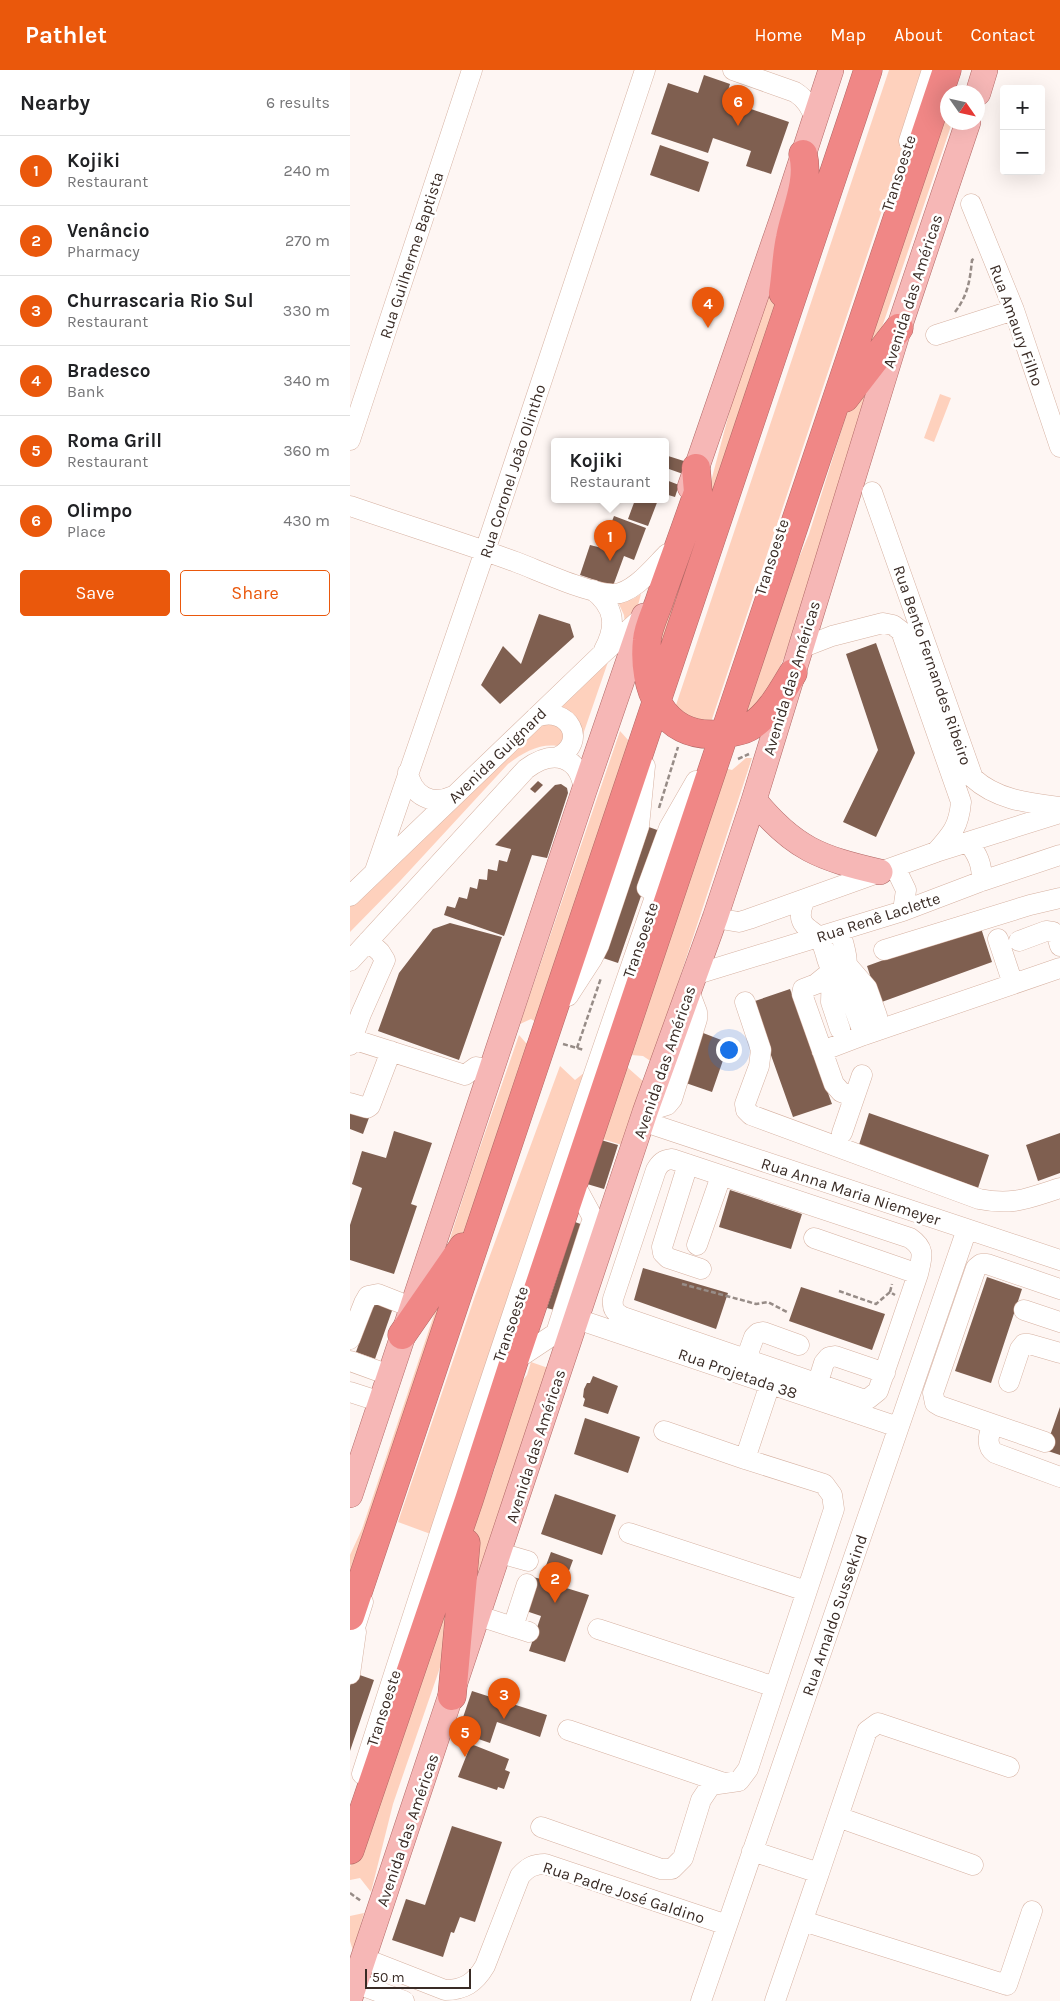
<!DOCTYPE html>
<meta charset="utf-8">
<style>
body{margin:0;font-family:Karla,sans-serif;background:#f6f6f6;color:#202124}
.controls{position:absolute;right:15px;top:15px;display:grid;overflow:hidden;border-radius:5px;box-shadow:0 5px 20px #0002}
.controls button{width:45px;height:45px;display:grid;place-items:center;padding:0;border:0;border-bottom:1px solid #e0e0e0;background:#fff;color:#202124;font:25px sans-serif}
.compass{position:absolute;left:590px;top:15px;width:45px;height:45px;border-radius:50%;background:#fff;box-shadow:0 5px 20px #0002;rotate:124deg}
.scale{position:absolute;left:15px;bottom:12px;width:106px;box-sizing:border-box;padding-left:5px;border:2px solid #392b25;border-top:0;font-size:14px;line-height:18px;white-space:nowrap;color:#392b25;-webkit-text-stroke:4px #fff;paint-order:stroke}
.you{position:absolute;left:378px;top:979px;width:18px;height:18px;margin:-12px;border:4px solid #fff;border-radius:50%;background:#1a73e8;box-shadow:0 0 0 8px #1a73e833}
.badge{display:grid;place-items:center;width:32px;height:32px;border-radius:50%;background:#ea580c;color:#fff;font-size:16px;font-weight:700}
.pin{position:absolute;translate:-50% -41px;filter:drop-shadow(0 1px 2px #0008)}
.pin::after{content:'';position:absolute;top:26px;width:18px;height:15px;background:inherit;clip-path:polygon(0 0,100% 0,50% 100%)}
.popup{position:absolute;left:201px;top:368px;width:118px;height:65px;box-sizing:border-box;display:grid;place-content:center;border-radius:5px;background:#fff;filter:drop-shadow(0 1px 4px #0005);font-size:16px;white-space:nowrap;color:#757577}
.popup b{font-size:19px;color:#202124}
.popup::after{content:'';position:absolute;left:50%;top:100%;margin-left:-10px;border:10px solid transparent;border-top-color:#fff}
.list{margin:0;padding:0;list-style:none}
h2{display:flex;justify-content:space-between;align-items:center;height:65px;margin:0;padding:0 20px;font-size:21px}
h2 small{font-size:16px;font-weight:400;color:#757577}
.list li{display:grid;grid-template-columns:32px 1fr auto;gap:15px;align-items:center;box-sizing:border-box;height:70px;padding:0 20px;border-top:1px solid #e0e0e0}
.list b{display:block;font-size:19px;white-space:nowrap}
.list p{margin:0;font-size:16px;white-space:nowrap;color:#757577}
.list em{font-size:16px;font-style:normal;color:#757577}
.actions{display:flex;gap:10px;padding:15px 20px}
.actions a{flex:1;padding:11px 0;border:1px solid #ea580c;border-radius:5px;text-align:center;font-size:18px;color:#ea580c}
.actions .main{background:#ea580c;color:#fff}
.map{position:relative;flex:none;width:710px;height:1931px;overflow:hidden}
header{display:flex;align-items:center;gap:30px;box-sizing:border-box;height:70px;padding:0 25px;background:#ea580c;color:#fff}
header strong{font-size:24px}
nav{display:flex;gap:28px;margin-inline-start:auto;font-size:18px}
main{display:flex}
aside{flex:1;background:#fff}
.map>svg:first-child{display:block}
</style>
<header>
<strong>Pathlet</strong>
<nav><a>Home</a><a>Map</a><a>About</a><a>Contact</a></nav>
</header>
<main>
<aside>
<h2>Nearby<small>6 results</small></h2>
<ul class="list">
<li><span class="badge">1</span><div><b>Kojiki</b><p>Restaurant</p></div><em>240 m</em></li>
<li><span class="badge">2</span><div><b>Venâncio</b><p>Pharmacy</p></div><em>270 m</em></li>
<li><span class="badge">3</span><div><b>Churrascaria Rio Sul</b><p>Restaurant</p></div><em>330 m</em></li>
<li><span class="badge">4</span><div><b>Bradesco</b><p>Bank</p></div><em>340 m</em></li>
<li><span class="badge">5</span><div><b>Roma Grill</b><p>Restaurant</p></div><em>360 m</em></li>
<li><span class="badge">6</span><div><b>Olimpo</b><p>Place</p></div><em>430 m</em></li>
</ul>
<div class="actions"><a class="main">Save</a><a>Share</a></div>
</aside>
<div class="map">
<svg width="710" height="1931" viewBox="0 0 710 1931">
<rect width="100%" height="100%" fill="#fef6f3"/>
<path fill="#fed1bd" d="M539 0H579L360 655 347 652 325 638Z
M597 24 598 52 602 53 531 260 504 302Z
M424 198 429 203 424 241 310 607V575L313 556 360 415 393 291Z
M538 270 434 588 417 625 388 651 412 575 459 464 500 333Z
M590 324 601 328 584 372 574 368Z
M291 524 287 539 275 554 274 545 268 532 283 529Z
M260 586 227 682C199 669 181 677 158 694L50 811 0 862V836Z
M270 661 279 671 288 669 191 955 181 949 170 954Z
M396 688H402L302 992 293 986 281 985 277 979 374 698 382 700Z
M169 965 176 973 188 968 115 1162 95 1184 120 1106Z
M244 995 86 1466 48 1452 125 1226 210 996 225 1010Z
M277 997 294 1012 272 1075 246 1067Z
M112 1186 0 1522V1485L12 1459 95 1212Z
M181 1292 201 1299 114 1547 123 1461 145 1398 154 1347 162 1324 177 1305Z
M104 1491 95 1583 43 1734 21 1822 10 1808 0 1810V1797Z
M14 1843 3 1881 0 1871V1846Z"/>
<path fill="#7f5f50" d="M354 5 380 14 375 30 439 52 421 104 396 96 401 81 363 68 358 83 301 64 318 13 348 23Z
M310 75 359 92 349 122 300 105Z
M315 385 337 392 333 404 319 399 316 410 329 415 325 427 315 424Z
M285 430H308L298 456 278 449Z
M264 446 296 458 284 490 274 486 263 516 230 505 240 475 252 478Z
M189 544 220 554 224 567 150 634 131 615 153 576 171 594Z
M526 573 565 683 526 767 493 752 528 680 496 584Z
M188 711 193 715 185 723 180 719Z
M211 714 217 718 218 723 197 788 182 785 154 866 94 845 97 836 105 838 109 827 117 829 120 817 127 819 129 809 137 810 138 799 147 801 149 790 157 792 161 779 145 775 205 715Z
M293 755 313 762 268 893 247 886Z
M100 853 152 867 109 990 28 961 49 903 83 859Z
M630 855 642 892 529 933 517 896Z
M440 919 482 1034 443 1047 402 932Z
M348 961 379 973 362 1022 330 1011Z
M0 1042 20 1045 13 1064 0 1059Z
M519 1043 639 1085 626 1124 507 1081Z
M44 1061 82 1073 61 1134 67 1136 44 1204 0 1190V1155L12 1118 2 1114 12 1081 36 1088Z
M710 1063V1103L688 1111 676 1075Z
M251 1070 268 1075 254 1119 237 1114Z
M380 1120 452 1144 441 1179 369 1157Z
M225 1152 239 1157 212 1242 197 1238Z
M293 1198 378 1223 366 1259 284 1230Z
M637 1207 672 1219 641 1313 605 1301Z
M451 1217 535 1244 522 1280 439 1251Z
M25 1229 44 1235 25 1289 6 1282Z
M243 1306 268 1316 258 1344 233 1336 235 1329 233 1327 234 1319 237 1313H240Z
M710 1337V1385L695 1380Z
M235 1348 290 1367 278 1403 224 1384Z
M205 1424 266 1445 252 1485 191 1464Z
M201 1482 223 1490 213 1517 239 1525 215 1592 179 1581 191 1546 173 1540 183 1507 191 1509Z
M4 1603 24 1610 0 1681V1616Z
M122 1621 197 1645 190 1667 147 1652 140 1673 108 1662Z
M121 1674 159 1689 155 1700 160 1702 154 1719 148 1717 147 1720 108 1707Z
M102 1756 152 1772 125 1852 110 1847 104 1863 101 1862 93 1887 42 1870 56 1829 75 1835Z"/>
<g fill="none" stroke-linecap="round" stroke-linejoin="round">
<g stroke="#d6b1a1" stroke-width="21">
<path id="minor" d="M383 0 445 22C456 29 460 37 465 48
M559 71 582 0
M621 134 664 240 710 377
M586 265 664 240
M0 370 122 0
M522 422 623 708C647 730 679 733 710 737
M0 436C55 455 111 472 166 492 190 501 240 524 263 524 283 524 304 497 317 484
M243 520C265 537 267 556 254 580
M451 578 482 566 533 553 543 555 551 561 611 732C609 756 602 764 586 782
M186 647C219 635 238 672 208 687
M58 702C62 726 82 736 103 726
M618 772C628 785 632 794 632 811
M545 797 556 820 553 841
M25 801 135 481 295 0
M297 818 319 758 346 711
M0 826 252 584 295 545
M454 831C452 837 449 844 452 851 455 859 464 861 469 868 480 885 472 896 493 908 501 892 494 877 490 861
M365 848 389 852 399 849 586 782 710 743
M648 869 663 914
M669 871 696 861 703 862 707 866 710 876
M534 880 680 835 710 828
M0 891 176 699C203 679 230 685 234 721
M498 896 517 918 527 946
M344 905 553 841 632 811 710 785
M493 908 514 965
M218 926 242 889 249 875 289 756 295 696
M395 932 411 980 409 996 395 1034 396 1040 401 1045 629 1129C663 1136 678 1128 710 1118
M490 959 481 932 482 901 466 914 453 919 452 924 484 1014 491 1022 504 1027
M2 969 115 1005 126 997 142 1000
M0 975 11 944 35 890 30 882 18 871
M472 981 514 965 710 898
M0 1033 17 1038 20 1036 41 981
M295 1042 317 1035 322 1029 347 949V942L339 921
M292 1051 710 1190
M492 1063 512 1005
M322 1089 560 1168C576 1179 572 1187 568 1204L528 1321 518 1329H512L273 1247C264 1242 262 1238 263 1229L306 1100C310 1093 313 1090 322 1089Z
M338 1094 312 1177 313 1183 318 1188 351 1199
M464 1168 568 1204
M347 1175 371 1106
M674 1240 710 1252
M227 1249 548 1357
M0 1269 14 1233 18 1226 28 1224 61 1237
M396 1289 404 1267 408 1263 413 1262 449 1275
M0 1291 39 1305
M164 1291 206 1263 243 1148 224 1113
M468 1312 474 1293 479 1287 485 1286 535 1303
M659 1312 670 1279 674 1274H679L710 1283
M0 1322 31 1332
M642 1354C639 1365 635 1376 645 1383L710 1407
M314 1361 395 1389
M695 1372 590 1336 585 1333 583 1323 626 1198 631 1194H637L710 1219
M279 1463 456 1521
M150 1483 178 1491
M129 1546 179 1562
M163 1557 177 1514
M248 1559 425 1617
M0 1573 13 1532
M0 1604 6 1562
M218 1660 374 1713
M12 1704C108 1403 209 1103 313 804
M488 1747 623 1795
M191 1757 311 1799H322L333 1788 351 1730 361 1715 389 1711 398 1699 484 1439 482 1425 474 1414 395 1389 420 1314
M402 1781 469 1803 517 1661 528 1653 659 1697
M453 1851 657 1915 682 1841
M13 1888 95 1920C114 1920 125 1913 135 1896L170 1806C178 1797 184 1794 195 1794L377 1855
M5 1913 54 1931
M351 1931 617 1159
M425 1931 469 1803"/>
</g>
<g stroke="#b06764" stroke-width="26">
<path id="major" d="M628 23 635 0
M340 417 435 141 481 0
M404 730C444 779 470 788 530 802
M0 1425 234 721 294 546
M0 1928 295 1042 365 848 404 730 549 258 618 52"/>
</g>
<g stroke="#b06764" stroke-width="29">
<path id="highway" d="M433 223C436 205 436 186 440 168 445 141 460 112 453 84
M495 328 549 258
M346 398 348 422C336 457 323 492 311 526 307 540 298 556 297 570 292 617 312 669 368 664 378 663 392 662 401 656 420 644 432 621 443 603
M52 1265 113 1177
M0 1546C172 1030 348 516 518 0
M102 1626 116 1473
M0 1780 119 1430 164 1291 597 0"/>
</g>
<path stroke="#978c87" stroke-width="2.5" stroke-dasharray="5 2.5" stroke-linecap="butt" d="M605 242C618 225 620 210 622 190L625 188
M388 689 399 684
M309 738 328 677
M213 974 234 980
M227 978 251 908
M332 1214 399 1232 406 1234 418 1232 437 1242
M489 1221 526 1234 540 1222 545 1225
M540 1222 542 1214
M0 1823 11 1831"/>
<use href="#minor" stroke="#fff" stroke-width="20"/>
<use href="#major" stroke="#f6b7b6" stroke-width="25"/>
<use href="#highway" stroke="#f08786" stroke-width="28"/>
</g>
<g text-anchor="middle" stroke-width="5" stroke-linejoin="round" paint-order="stroke">
<g font-size="16" fill="#392b25" stroke="#fff">
<text transform="translate(548 103) rotate(-72)" y="6">Transoeste</text>
<text transform="translate(61 185) rotate(-72)" y="6">Rua Guilherme Baptista</text>
<text transform="translate(562 221) rotate(-72)" y="6">Avenida das Américas</text>
<text transform="translate(667 255) rotate(70)" y="6">Rua Amaury Filho</text>
<text transform="translate(162 401) rotate(-72)" y="6">Rua Coronel João Olintho</text>
<text transform="translate(421 487) rotate(-72)" y="6">Transoeste</text>
<text transform="translate(583 595) rotate(71)" y="6">Rua Bento Fernandes Ribeiro</text>
<text transform="translate(441 608) rotate(-73)" y="6">Avenida das Américas</text>
<text transform="translate(147 685) rotate(-44)" y="6">Avenida Guignard</text>
<text transform="translate(528 847) rotate(-18)" y="6">Rua Renê Laclette</text>
<text transform="translate(290 870) rotate(-71)" y="6">Transoeste</text>
<text transform="translate(314 992) rotate(-71)" y="6">Avenida das Américas</text>
<text transform="translate(501 1121) rotate(18)" y="6">Rua Anna Maria Niemeyer</text>
<text transform="translate(160 1254) rotate(-71)" y="6">Transoeste</text>
<text transform="translate(388 1303) rotate(19)" y="6">Rua Projetada 38</text>
<text transform="translate(185 1376) rotate(-72)" y="6">Avenida das Américas</text>
<text transform="translate(484 1545) rotate(-71)" y="6">Rua Arnaldo Sussekind</text>
<text transform="translate(33 1638) rotate(-72)" y="6">Transoeste</text>
<text transform="translate(57 1760) rotate(-71)" y="6">Avenida das Américas</text>
<text transform="translate(274 1822) rotate(18)" y="6">Rua Padre José Galdino</text>
</g>
</g>
</svg>
<div class="controls">
<button>+</button>
<button>−</button>
</div>
<svg class="compass" viewBox="-18 -18 36 36"><path d="M0-13l5 13h-10z" fill="#e53935"/><path d="M0 13l5-13h-10z" fill="#757577"/></svg>
<div class="scale">50 m</div>
<div class="you"></div>
<div class="pin badge" style="left:260px;top:491px">1</div>
<div class="popup"><b>Kojiki</b>Restaurant</div>
<div class="pin badge" style="left:205px;top:1533px">2</div>
<div class="pin badge" style="left:154px;top:1649px">3</div>
<div class="pin badge" style="left:358px;top:258px">4</div>
<div class="pin badge" style="left:115px;top:1687px">5</div>
<div class="pin badge" style="left:388px;top:56px">6</div>
</div>
</main>
